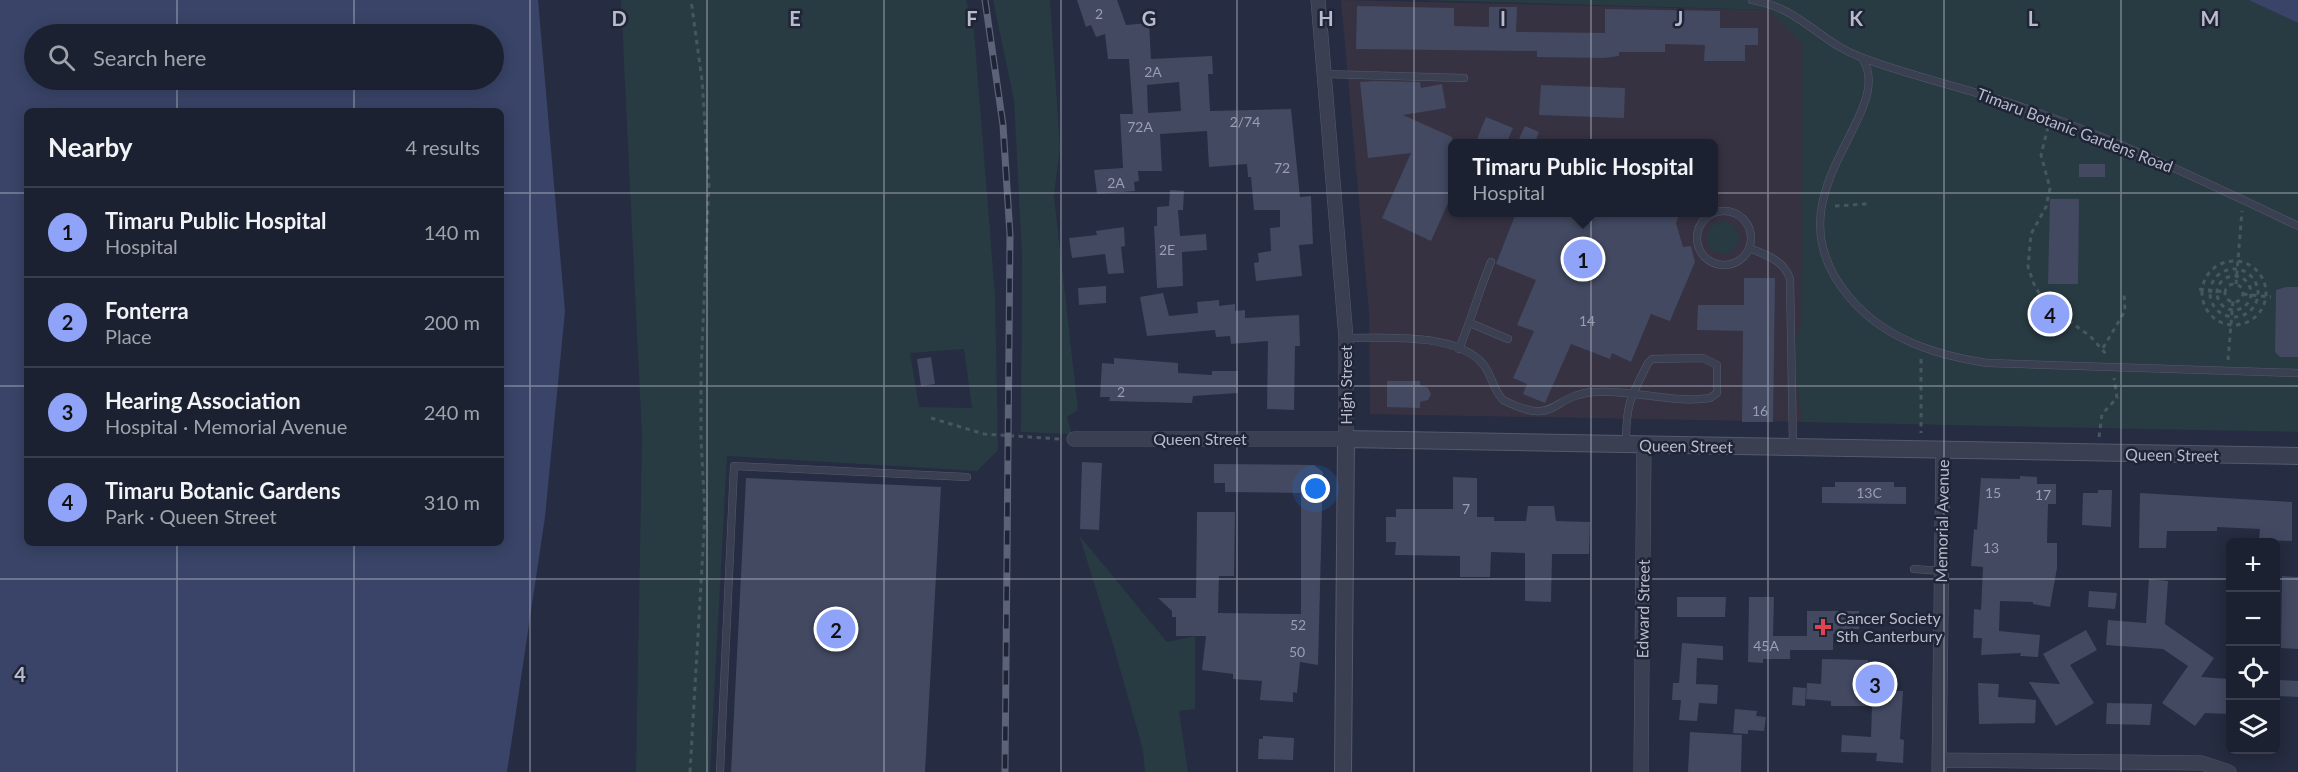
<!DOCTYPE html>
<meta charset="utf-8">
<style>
body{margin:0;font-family:Lato,sans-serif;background:#292e3d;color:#f1f3f6}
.controls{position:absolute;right:18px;bottom:18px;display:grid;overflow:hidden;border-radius:9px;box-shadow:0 3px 15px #0003}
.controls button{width:54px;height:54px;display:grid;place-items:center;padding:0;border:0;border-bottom:2px solid #3a3e4d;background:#1c2131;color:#f1f3f6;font:30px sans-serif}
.you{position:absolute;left:1316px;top:489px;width:21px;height:21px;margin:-15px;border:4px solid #fff;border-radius:50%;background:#1a73e8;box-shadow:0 0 0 9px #1a73e833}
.badge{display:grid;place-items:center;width:39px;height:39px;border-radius:50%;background:#8fa3f8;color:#111;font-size:20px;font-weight:700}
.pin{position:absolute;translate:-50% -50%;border:3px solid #fff;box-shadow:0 2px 6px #0006}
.popup{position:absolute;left:1448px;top:139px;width:270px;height:78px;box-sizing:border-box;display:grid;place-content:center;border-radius:9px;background:#1c2131;filter:drop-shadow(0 2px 4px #0005);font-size:20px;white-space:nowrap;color:#a0a3ab}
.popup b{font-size:22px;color:#f1f3f6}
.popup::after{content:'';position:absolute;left:50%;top:100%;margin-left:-12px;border:12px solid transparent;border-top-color:#1c2131}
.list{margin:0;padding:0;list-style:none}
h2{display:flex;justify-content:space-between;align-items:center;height:78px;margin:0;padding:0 24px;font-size:26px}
h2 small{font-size:20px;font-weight:400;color:#a0a3ab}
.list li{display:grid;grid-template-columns:39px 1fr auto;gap:18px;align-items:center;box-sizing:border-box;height:90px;padding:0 24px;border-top:2px solid #3a3e4d}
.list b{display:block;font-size:22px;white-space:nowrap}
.list p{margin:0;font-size:20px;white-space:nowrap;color:#a0a3ab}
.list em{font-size:20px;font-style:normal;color:#a0a3ab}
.icon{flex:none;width:33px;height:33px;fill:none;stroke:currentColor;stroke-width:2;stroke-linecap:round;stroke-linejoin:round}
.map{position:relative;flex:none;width:2298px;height:772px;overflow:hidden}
.search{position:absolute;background:#1c2131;box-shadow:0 3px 15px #0003;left:24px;top:24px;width:480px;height:66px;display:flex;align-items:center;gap:15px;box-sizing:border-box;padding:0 21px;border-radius:33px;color:#a0a3ab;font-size:22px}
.panel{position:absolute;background:#1c2131;box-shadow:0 3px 15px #0003;left:24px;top:108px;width:480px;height:438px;border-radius:9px}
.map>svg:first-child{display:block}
</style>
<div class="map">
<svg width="2298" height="772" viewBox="0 0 2298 772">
<rect width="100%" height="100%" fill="#262c41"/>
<path fill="#373242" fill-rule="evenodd" d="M1341 0 1770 10 1803 43 1802 422 1370 414 1369 313ZM1452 144H1714V212H1452Z"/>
<path fill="#283a42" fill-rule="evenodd" d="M621 0H966L974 31 995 294 998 450 977 471 727 456 710 772H636L642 437ZM964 349 972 408 919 407 910 353Z
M993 0H1050L1060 147 1054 196 1078 410 1067 417 1072 434 1021 432 1022 255 1014 100Z
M1416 0H2298V432L1802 422C1802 400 1785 346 1802 328V43L1769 10Z
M1707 238a16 16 0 1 1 32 0a16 16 0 1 1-32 0Z
M1079 535 1167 642 1195 636V709L1179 711 1188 772H1145L1143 750 1113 644Z"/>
<path fill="#394468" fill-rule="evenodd" d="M0 0H538L565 311 545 517 507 772H0ZM34 34H494V80H34ZM27 111H501V543H27Z
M2249 0H2298V23Z"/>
<path fill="#424961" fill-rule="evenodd" d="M1077 0H1117L1126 25 1149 23 1151 59 1212 56 1213 74H1208L1210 111 1291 109 1300 197 1311 196 1313 244 1299 245 1302 276 1256 281 1254 263 1259 262 1258 253 1271 251 1270 228 1280 227V210H1254L1251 177H1248L1247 164 1209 167 1207 131 1160 134 1162 171H1138L1139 181 1134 182 1135 191 1097 194 1094 170 1123 168 1120 114H1133L1129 59H1108L1105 34 1096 37 1091 25 1086 27ZM1179 82 1181 111 1148 113 1147 85Z
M1357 6 1454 8V26L1489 27V7H1517L1516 32 1605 33V9L1720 11V28H1758V45H1745V61H1704L1705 45 1665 44V52H1619V56L1604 58 1537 57V51L1356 49Z
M1375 81 1420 82 1421 88 1442 84 1446 108 1403 115 1452 137V194L1431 241 1382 218 1411 153 1368 158 1360 82Z
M1541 85 1625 88 1624 118 1539 115Z
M1486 117 1513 128 1506 144H1475Z
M1525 126 1539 132 1534 144 1519 139Z
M2079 164H2105V177H2079Z
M1170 190 1184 191 1183 210H1178L1180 236 1206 234 1207 250 1182 252 1183 286 1157 288 1154 226H1157V207L1169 206Z
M2050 199H2079L2078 284H2048Z
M1516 213H1680L1676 223 1683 247 1691 246 1695 262 1670 321 1651 314 1631 362 1612 353 1610 359 1571 344 1545 403 1523 394 1527 384 1513 378 1534 331 1517 325 1536 280 1496 264Z
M1124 227 1125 246 1121 247 1124 273 1108 274 1105 254 1072 258 1069 238 1097 235 1096 231Z
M1744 278H1775L1773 422H1742L1743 331 1697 330 1698 305H1744Z
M1106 286V303L1079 305 1078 288Z
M2286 287H2298V357H2280L2275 352 2276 290Z
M1163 293 1169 316 1198 313 1197 302 1219 300V306L1235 304V311L1245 310V318L1299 315 1300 346H1295L1294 410 1267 409 1268 341 1231 344 1230 336 1216 337 1215 330 1147 336 1140 297Z
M931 357 935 384 921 386 917 359Z
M1114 358 1178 363V373L1212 375V371H1238V393L1193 396 1192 403 1109 401 1110 397H1100L1102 363 1114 364Z
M1387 381H1420V385L1428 388 1431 394 1428 400 1420 402V408L1387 407Z
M1082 462 1102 463 1099 530 1080 529Z
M1214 464 1314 465 1323 472 1318 665 1300 662 1297 693 1293 692V702L1260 700 1262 681 1233 679V674L1202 670 1206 636H1176V617H1172V611L1158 598H1196L1197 512H1235L1234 576H1219L1218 613 1301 614V493L1225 492V483H1214Z
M2020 476 2037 477V484H2056V504H2048L2047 543H2057V568L2050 607 2033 604V602L2000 601 1999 631 2040 635 2038 657 2020 656 2021 653 1981 655 1982 638H1973L1974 609 1981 610 1983 567 1971 566 1974 529 1977 530 1981 478 2020 479Z
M1453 477 1477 478V517H1494V521H1526L1528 506H1554L1556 521 1590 522 1589 554H1552L1551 602 1525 601V553L1491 552 1490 577H1460V556L1395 555 1396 542H1386V517H1396V509H1453Z
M746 478 941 487 925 772H731Z
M1835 482H1894V487H1906V504L1822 503V487H1835Z
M2098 490H2112L2111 527 2082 525 2083 493H2098Z
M2140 493 2292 502V541L2259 540 2260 529 2217 527V531H2167L2166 548H2139Z
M2282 576 2298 577V649L2281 648Z
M2149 579 2168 581 2165 624 2214 658 2201 677 2230 679V714L2205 713 2195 726 2162 703 2188 666 2163 649 2106 645 2108 620 2146 623Z
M2089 591 2117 593 2115 609 2088 607Z
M1677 597H1726L1725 617H1677Z
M1749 597H1774L1773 636H1807V611H1859V629H1846V633L1833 634V650H1790V659H1763V663L1748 662Z
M2086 630 2097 650 2070 665 2094 703 2056 726 2029 682 2060 684 2043 654Z
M1682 643 1723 646V660L1697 658 1696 684 1718 685 1717 704 1699 703 1697 721 1679 720 1681 700H1672L1673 683H1679Z
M1822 659 1868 660 1867 691H1903L1900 739 1904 740 1903 763 1876 761 1877 753 1841 752 1842 735 1871 737 1872 706H1831V701L1806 699 1807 683 1821 684Z
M2280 680 2298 681V697L2279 696Z
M1978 683 1999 684 1998 697 2036 700 2035 723 1979 724Z
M1793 687 1806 688 1805 706 1792 705Z
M2107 703 2152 704 2150 725 2106 724Z
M1735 709 1757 711 1756 716 1766 717 1764 731 1748 730V734L1733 733Z
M1690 732 1742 735 1741 772H1688Z
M1263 736 1294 738 1293 760 1258 759 1259 739H1263Z"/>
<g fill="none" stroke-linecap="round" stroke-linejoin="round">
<g stroke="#555a6b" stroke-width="8">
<path id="service" d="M1752 0C1801 8 1820 43 1863 58 1919 79 1979 91 2036 112 2126 144 2212 185 2298 226
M1862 58C1900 115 1762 195 1850 298 1885 339 1935 355 1987 363L2298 373
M1325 74 1464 78
M1697 238a27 27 0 1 1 54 0a27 27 0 1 1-54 0Z
M1749 248C1766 255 1784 260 1790 279L1793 446
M1470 323 1508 339
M1346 338C1385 338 1455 332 1483 364 1492 375 1493 390 1503 400 1558 428 1550 395 1594 392 1633 389 1671 404 1710 398L1717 393V365L1703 358 1652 359 1648 363C1631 397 1626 403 1626 442
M1459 349C1471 320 1479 291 1491 262
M1914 569 1942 571
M720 772 734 466 967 477"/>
</g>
<g stroke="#555a6b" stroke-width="15">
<path id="minor" d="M1074 439H1346V338L1318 0
M1939 760 2202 763 2229 772
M1641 772 1644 445
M1939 772 1943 451"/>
</g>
<g stroke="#555a6b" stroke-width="18">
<path id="tertiary" d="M1343 772 1346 439 2298 456"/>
</g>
<path stroke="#46575f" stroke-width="3" stroke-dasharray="4.5 4.5" stroke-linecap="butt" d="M2048 127 2041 155 2050 188 2046 207 2031 234 2028 267 2035 287 2049 307 2090 336 2107 355
M1835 206 1867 204
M2202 293a32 32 0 1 1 64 0a32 32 0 1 1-64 0Z
M2210 293a24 24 0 1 1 48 0a24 24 0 1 1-48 0Z
M2217 293a17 17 0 1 1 34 0a17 17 0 1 1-34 0Z
M2236 284 2242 211
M2225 293a9 9 0 1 1 18 0a9 9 0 1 1-18 0Z
M2199 289 2225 292
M2243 294 2271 297
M2103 348 2125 311 2124 293
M1921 359V433
M2228 360 2233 301
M931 418 984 434 1060 439
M2099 437 2102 414 2117 398 2114 378
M690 772 705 514 701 439V370L709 184 702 80 691 0"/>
<use href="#service" stroke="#3a3f51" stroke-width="7"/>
<use href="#minor" stroke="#3a3f51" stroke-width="14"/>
<use href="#tertiary" stroke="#3a3f51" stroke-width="16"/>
<g stroke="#5c6278" stroke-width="7">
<path id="rail" d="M985 0 1003 125 1010 235 1005 772"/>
</g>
<use href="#rail" stroke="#1f2436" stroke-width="4.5" stroke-dasharray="14" stroke-linecap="butt"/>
</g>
<path fill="none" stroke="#b7bbcb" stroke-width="1.5" stroke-opacity="0.55" d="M177 0V34M354 0V34M530 0V772M707 0V772M884 0V772M1061 0V772M1237 0V772M1414 0V772M1591 0V772M1768 0V772M1944 0V772M2121 0V772M177 80V111M354 80V111M0 193H27M501 193H2298M0 386H27M501 386H2298M177 543V772M354 543V772M0 579H2230M2276 579H2298"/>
<path fill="#e0444e" stroke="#1f2436" stroke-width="2" d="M1820 618h6v6h6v6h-6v6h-6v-6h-6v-6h6z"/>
<g text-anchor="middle" stroke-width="5" stroke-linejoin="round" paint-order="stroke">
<g font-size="14" fill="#9a9eb0">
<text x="1099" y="19">2</text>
<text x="1153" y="77">2A</text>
<text x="1245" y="127">2/74</text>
<text x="1140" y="132">72A</text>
<text x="1282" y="173">72</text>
<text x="1116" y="188">2A</text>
<text x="1167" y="255">2E</text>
<text x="1587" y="326">14</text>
<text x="1121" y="397">2</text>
<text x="1760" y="416">16</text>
<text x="1869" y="498">13C</text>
<text x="1993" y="498">15</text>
<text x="2043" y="500">17</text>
<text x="1466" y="514">7</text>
<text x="1991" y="553">13</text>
<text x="1298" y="630">52</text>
<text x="1766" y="651">45A</text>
<text x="1297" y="657">50</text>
</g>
<g font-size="16" fill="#b7bbcb" stroke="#1f2436">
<text transform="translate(2075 130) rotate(21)" y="6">Timaru Botanic Gardens Road</text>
<text transform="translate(1346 385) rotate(-90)" y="6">High Street</text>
<text x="1200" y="445">Queen Street</text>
<text transform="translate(1686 446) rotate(1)" y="6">Queen Street</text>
<text transform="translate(2172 455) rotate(1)" y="6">Queen Street</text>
<text transform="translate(1942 521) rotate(-89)" y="6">Memorial Avenue</text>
<text transform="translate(1643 609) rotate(-89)" y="6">Edward Street</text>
</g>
<g font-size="16" fill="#b7bbcb" stroke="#1f2436" text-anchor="start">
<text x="1836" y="624">Cancer Society<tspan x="1836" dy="18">Sth Canterbury</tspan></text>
</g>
</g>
<g font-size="20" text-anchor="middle" font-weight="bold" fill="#b7bbcb" stroke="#1f2436" stroke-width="5" stroke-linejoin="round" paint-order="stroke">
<text x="619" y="26">D</text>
<text x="795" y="26">E</text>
<text x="972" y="26">F</text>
<text x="1149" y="26">G</text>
<text x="1326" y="26">H</text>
<text x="1503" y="26">I</text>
<text x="1679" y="26">J</text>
<text x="1856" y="26">K</text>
<text x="2033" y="26">L</text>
<text x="2210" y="26">M</text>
<text x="20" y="682">4</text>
</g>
</svg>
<div class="controls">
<button>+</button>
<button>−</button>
<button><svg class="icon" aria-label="locate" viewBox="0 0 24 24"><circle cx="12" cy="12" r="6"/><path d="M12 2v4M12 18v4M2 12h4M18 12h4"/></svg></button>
<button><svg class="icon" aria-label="layers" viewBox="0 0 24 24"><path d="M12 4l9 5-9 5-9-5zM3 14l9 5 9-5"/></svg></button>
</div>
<div class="you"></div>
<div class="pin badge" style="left:1583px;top:259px">1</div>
<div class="popup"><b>Timaru Public Hospital</b>Hospital</div>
<div class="pin badge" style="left:836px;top:629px">2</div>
<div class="pin badge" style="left:1875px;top:684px">3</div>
<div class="pin badge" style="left:2050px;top:314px">4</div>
<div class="search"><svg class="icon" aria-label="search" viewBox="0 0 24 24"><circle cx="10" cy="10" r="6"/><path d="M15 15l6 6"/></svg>Search here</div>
<section class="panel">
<h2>Nearby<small>4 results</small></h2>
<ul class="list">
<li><span class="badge">1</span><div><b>Timaru Public Hospital</b><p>Hospital</p></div><em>140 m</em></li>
<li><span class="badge">2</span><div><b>Fonterra</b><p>Place</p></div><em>200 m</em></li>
<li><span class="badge">3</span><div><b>Hearing Association</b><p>Hospital · Memorial Avenue</p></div><em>240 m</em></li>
<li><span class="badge">4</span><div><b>Timaru Botanic Gardens</b><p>Park · Queen Street</p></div><em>310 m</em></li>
</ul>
</section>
</div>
